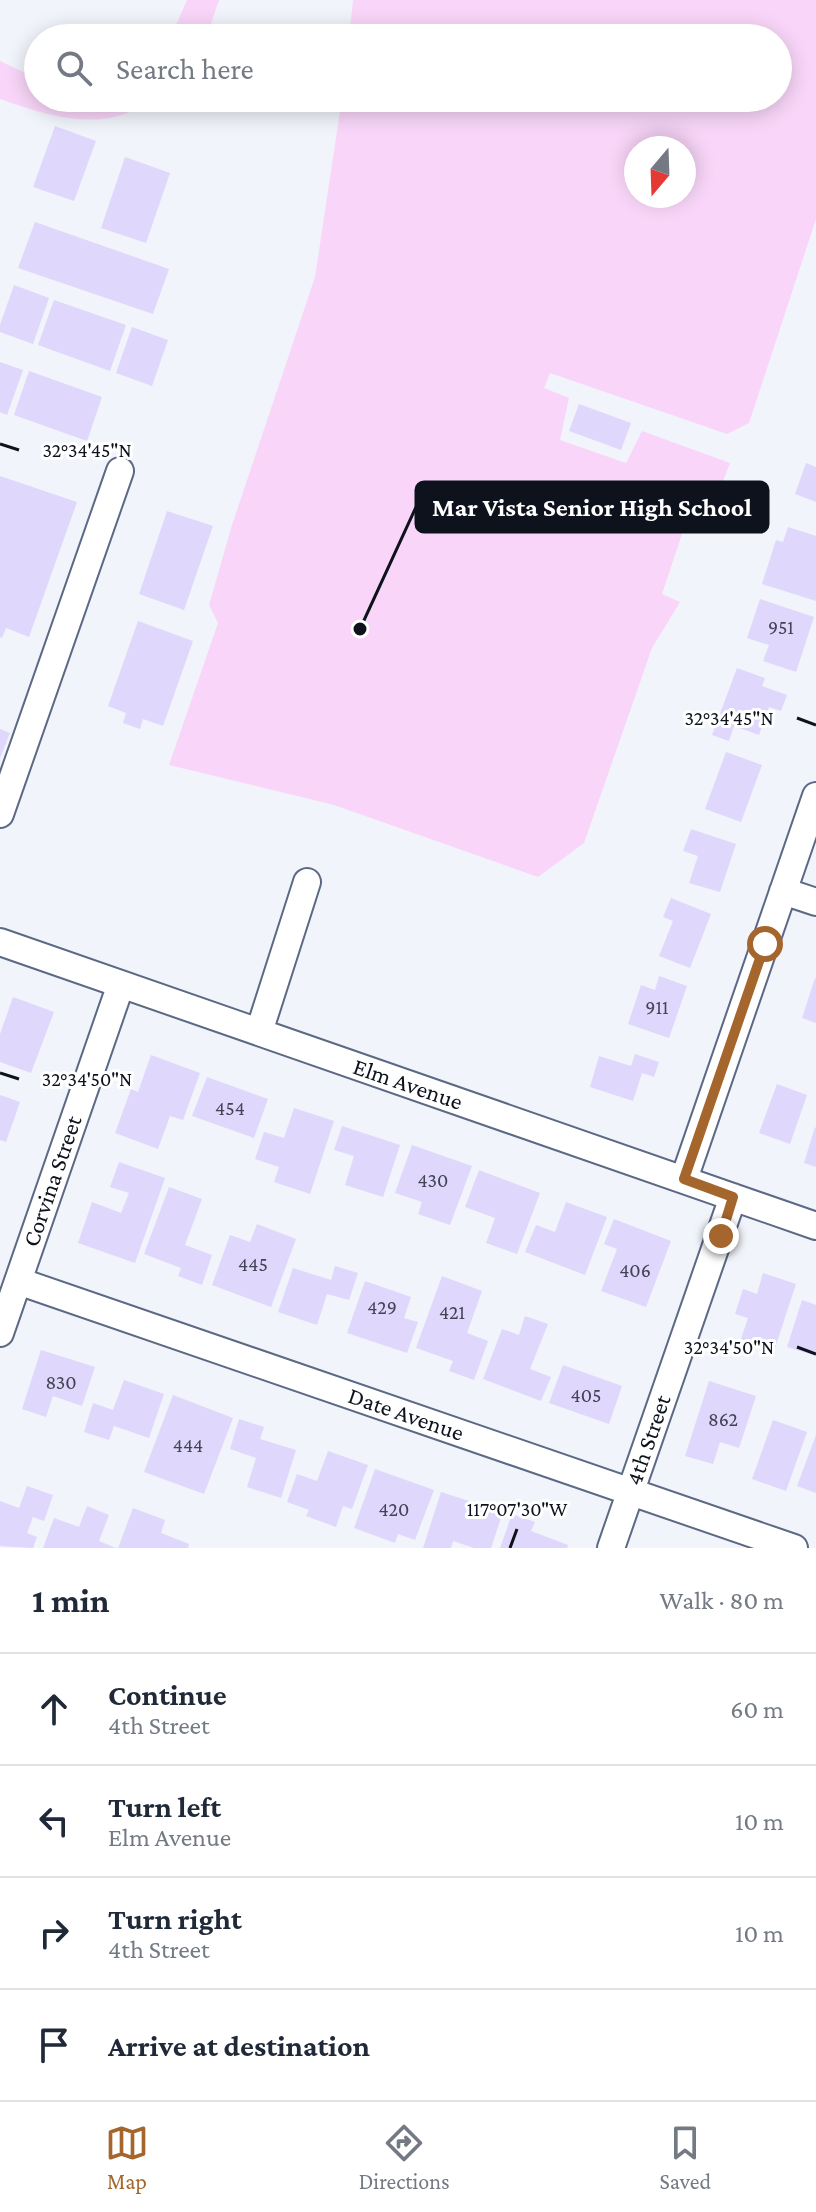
<!DOCTYPE html>
<meta charset="utf-8">
<style>
body{margin:0;font-family:"Crimson Pro",serif;background:#f2f2f3;color:#1f2937}
.compass{position:absolute;left:624px;top:136px;width:72px;height:72px;border-radius:50%;background:#fff;box-shadow:0 4px 20px #0003;rotate:199deg}
.stop{position:absolute;width:24px;height:24px;margin:-18px;border:6px solid #a4662c;border-radius:50%;background:#fff}
.stop.end{background:#a4662c;border-color:#fff;box-shadow:0 2px 8px #0008}
.list{margin:0;padding:0;list-style:none}
h2{display:flex;justify-content:space-between;align-items:center;height:104px;margin:0;padding:0 32px;font-size:34px}
h2 small{font-size:26px;font-weight:400;color:#747a83}
.list li{display:grid;grid-template-columns:52px 1fr auto;gap:24px;align-items:center;box-sizing:border-box;height:112px;padding:0 32px;border-top:2px solid #e0e1e3}
.list b{display:block;font-size:30px;white-space:nowrap}
.list p{margin:0;font-size:26px;white-space:nowrap;color:#747a83}
.list em{font-size:26px;font-style:normal;color:#747a83}
.icon{flex:none;width:44px;height:44px;fill:none;stroke:currentColor;stroke-width:2;stroke-linecap:round;stroke-linejoin:round}
.map{position:relative;flex:none;width:816px;height:1548px;overflow:hidden}
.search{position:absolute;background:#fff;box-shadow:0 4px 20px #0003;left:24px;right:24px;top:24px;height:88px;display:flex;align-items:center;gap:20px;box-sizing:border-box;padding:0 28px;border-radius:44px;color:#747a83;font-size:30px}
.sheet{height:552px;background:#fff}
nav{display:flex;justify-content:space-around;align-items:center;box-sizing:border-box;height:112px;border-top:2px solid #e0e1e3;background:#fff;font-size:22px;color:#747a83}
nav a{display:grid;justify-items:center;gap:4px}
nav .on{color:#a4662c}
.map>svg:first-child{display:block}
</style>
<div class="map">
<svg width="816" height="1548" viewBox="0 0 816 1548">
<rect width="100%" height="100%" fill="#f1f4fa"/>
<path fill="#f9d6f9" fill-rule="evenodd" d="M187 0H219L206 38H163L177 23Z
M353 0H816V219L749 423 727 434 550 373 544 388 569 398 560 440 626 463 642 431 730 463 717 497 696 492 662 594 680 602 652 648 584 843 538 877 334 805 169 765 218 623 209 605 232 525 315 277 342 98H778V38H349ZM684 148V196H636V148Z
M0 61 38 79V98H150C143 102 136 108 129 112 90 130 37 112 0 99Z"/>
<path fill="#dfd7fc" d="M55 126 96 141 74 201 33 187Z
M125 157 170 173 146 243 101 228Z
M35 222 169 269 153 314 18 268Z
M14 285 49 298 33 344 0 332V325Z
M54 300 126 325 110 371 38 345Z
M132 327 168 340 152 386 116 373Z
M0 362 23 370 7 415 0 412Z
M29 371 102 397 87 441 14 415Z
M579 404 631 423 621 450 569 431Z
M806 463 816 467V502L795 494Z
M0 476 77 502 29 637 6 628 2 638 0 637Z
M167 511 213 526 184 610 139 594Z
M788 527 816 536V601L762 584 776 540 783 542Z
M760 599 814 617 796 672 763 661 769 645 747 638Z
M138 621 193 641 163 726 143 719 140 729 123 723 126 713 108 706Z
M737 668 765 678 762 686 787 695 781 711 769 707 759 735 734 726 729 741 712 735Z
M0 729 10 733 0 758Z
M726 752 762 765 741 822 705 809Z
M691 829 736 844 720 892 689 883 698 856 683 851Z
M671 898 711 914 690 968 659 956 673 921 663 917Z
M659 976 687 986 669 1038 628 1024 641 985 655 990Z
M815 978 816 979V1023L802 1018Z
M13 997 54 1012 31 1073 0 1062V1034Z
M635 1054 659 1062 654 1077 642 1073 633 1101 590 1087 599 1056 631 1066Z
M151 1055 200 1073 183 1120 170 1116 158 1149 115 1133 131 1089 138 1092Z
M207 1077 268 1099 254 1138 192 1116Z
M777 1084 807 1095 790 1144 759 1133Z
M0 1095 20 1102 6 1142 0 1140Z
M294 1108 334 1121 310 1194 274 1182 279 1167 255 1159 264 1132 284 1138Z
M342 1126 400 1145 383 1197 345 1185 354 1156 334 1150Z
M815 1127 816 1128V1167L804 1163Z
M412 1145 472 1166 450 1225 418 1214 422 1202 395 1193Z
M119 1162 165 1178 135 1263 78 1243 92 1202 121 1213 129 1193 110 1187Z
M479 1170 540 1193 517 1254 486 1243 495 1218 465 1207Z
M169 1187 202 1199 185 1245 212 1255 202 1285 178 1276 181 1268 144 1254Z
M566 1202 607 1217 585 1275 525 1252 536 1225 555 1232Z
M614 1219 671 1241 646 1307 601 1291 617 1249 604 1244Z
M257 1224 296 1239 271 1307 212 1285 230 1235 250 1242Z
M335 1266 358 1273 349 1300 327 1294 317 1325 278 1312 293 1268 331 1280Z
M763 1273 796 1284 774 1351 741 1339 748 1318 735 1314 743 1289 757 1294Z
M442 1276 482 1291 467 1333 488 1341 474 1380 449 1371 453 1361 416 1348Z
M365 1281 411 1297 404 1318 418 1322 407 1353 347 1333Z
M802 1300 816 1305V1356L787 1347Z
M525 1316 548 1324 530 1369 551 1377 541 1401 483 1379 502 1329 519 1335Z
M41 1350 95 1367 82 1406 53 1396 46 1417 22 1409Z
M563 1365 622 1386 609 1424 549 1403Z
M124 1380 164 1394 149 1438 114 1426 109 1440 84 1432 93 1403 113 1410Z
M709 1381 756 1396 739 1448 720 1442 713 1464 685 1456Z
M173 1395 233 1418 204 1494 144 1472Z
M239 1419 264 1427 260 1439 296 1450 281 1498 247 1487 256 1458 230 1449Z
M773 1420 807 1432 786 1491 752 1479Z
M816 1435V1493L797 1486Z
M328 1451 368 1465 352 1509 343 1506 336 1527 306 1516 309 1510 287 1502 297 1474 317 1481Z
M375 1469 434 1490 415 1540 398 1534 395 1543 354 1528Z
M27 1486 53 1495 44 1521 33 1517 27 1533 37 1537 33 1548 0 1546V1501L19 1508Z
M441 1492 503 1512 491 1548H474L453 1541 451 1548H423Z
M87 1506 109 1515 99 1541 116 1548H43L54 1518 79 1527Z
M133 1508 165 1520 161 1533 189 1544 188 1548H118Z
M512 1514 535 1522 531 1531 568 1545 567 1548H500Z"/>
<g fill="none" stroke-linecap="round" stroke-linejoin="round">
<g stroke="#5c6984" stroke-width="30">
<path id="minor" d="M0 814 120 471
M783 891 816 902
M0 942 816 1226
M259 1032 307 882
M684 1179 816 796
M18 1281 794 1548
M0 1333 121 984
M611 1548 733 1197"/>
</g>
<use href="#minor" stroke="#fff" stroke-width="26"/>
</g>
<g fill="none" stroke-linecap="round" stroke-linejoin="round">
<path stroke="#a4662c" stroke-width="10" d="M721 1236 733 1197 684 1179 765 944"/>
</g>
<path fill="none" stroke="#0d121c" stroke-width="3" d="M0 444 19 450M797 718 816 725M0 1073 19 1079M797 1347 816 1354M510 1548 517 1529"/>
<g text-anchor="middle" stroke-width="6" stroke-linejoin="round" paint-order="stroke">
<g font-size="20" fill="#424354">
<text x="781" y="634">951</text>
<text x="657" y="1014">911</text>
<text x="230" y="1115">454</text>
<text x="433" y="1187">430</text>
<text x="253" y="1271">445</text>
<text x="635" y="1277">406</text>
<text x="382" y="1314">429</text>
<text x="452" y="1319">421</text>
<text x="61" y="1389">830</text>
<text x="586" y="1402">405</text>
<text x="723" y="1426">862</text>
<text x="188" y="1452">444</text>
<text x="394" y="1516">420</text>
</g>
<g font-size="24" fill="#0d121c" stroke="#fff">
<text transform="translate(408 1084) rotate(19)" y="8">Elm Avenue</text>
<text transform="translate(52 1181) rotate(-71)" y="8">Corvina Street</text>
<text transform="translate(406 1414) rotate(19)" y="8">Date Avenue</text>
<text transform="translate(648 1440) rotate(-71)" y="8">4th Street</text>
</g>
</g>
<g font-size="20" text-anchor="middle" fill="#0d121c" stroke="#fff" stroke-width="6" stroke-linejoin="round" paint-order="stroke">
<text x="87" y="457">32°34'45"N</text>
<text x="729" y="725">32°34'45"N</text>
<text x="87" y="1086">32°34'50"N</text>
<text x="729" y="1354">32°34'50"N</text>
<text x="517" y="1516">117°07'30"W</text>
</g>
<path fill="none" stroke="#0d121c" stroke-width="3" d="M360 629L416 507"/>
<circle fill="#0d121c" stroke="#fff" stroke-width="3" cx="360" cy="629" r="8"/>
<rect fill="#0d121c" stroke="#0d121c" stroke-width="3" x="416" y="482" width="352" height="50" rx="8"/>
<g font-size="26" text-anchor="middle" font-weight="bold" fill="#fff">
<text x="592" y="516">Mar Vista Senior High School</text>
</g>
</svg>
<svg class="compass" viewBox="-18 -18 36 36"><path d="M0-13l5 13h-10z" fill="#e53935"/><path d="M0 13l5-13h-10z" fill="#747a83"/></svg>
<div class="stop" style="left:765px;top:944px"></div>
<div class="stop end" style="left:721px;top:1236px"></div>
<div class="search"><svg class="icon" aria-label="search" viewBox="0 0 24 24"><circle cx="10" cy="10" r="6"/><path d="M15 15l6 6"/></svg>Search here</div>
</div>
<section class="sheet">
<h2>1 min<small>Walk · 80 m</small></h2>
<ul class="list">
<li><svg class="icon" aria-label="ahead" viewBox="0 0 24 24"><path d="M12 20V5M6 11l6-6 6 6"/></svg><div><b>Continue</b><p>4th Street</p></div><em>60 m</em></li>
<li><svg class="icon" aria-label="left" viewBox="0 0 24 24"><path d="M17 20v-9H6M10 6l-5 5 5 5"/></svg><div><b>Turn left</b><p>Elm Avenue</p></div><em>10 m</em></li>
<li><svg class="icon" aria-label="right" viewBox="0 0 24 24"><path d="M7 20v-9h11M14 6l5 5-5 5"/></svg><div><b>Turn right</b><p>4th Street</p></div><em>10 m</em></li>
<li><svg class="icon" aria-label="arrive" viewBox="0 0 24 24"><path d="M6 21V4h12l-3 4 3 4H6"/></svg><div><b>Arrive at destination</b></div></li>
</ul>
</section>
<nav>
<a class="on"><svg class="icon" aria-label="map" viewBox="0 0 24 24"><path d="M3 6l6-2 6 2 6-2v14l-6 2-6-2-6 2zM9 4v14M15 6v14"/></svg>Map</a>
<a><svg class="icon" aria-label="directions" viewBox="0 0 24 24"><path d="M12 3l9 9-9 9-9-9zM9 14v-3h6M13 9l2 2-2 2"/></svg>Directions</a>
<a><svg class="icon" aria-label="saved" viewBox="0 0 24 24"><path d="M7 4h10v16l-5-4-5 4z"/></svg>Saved</a>
</nav>
